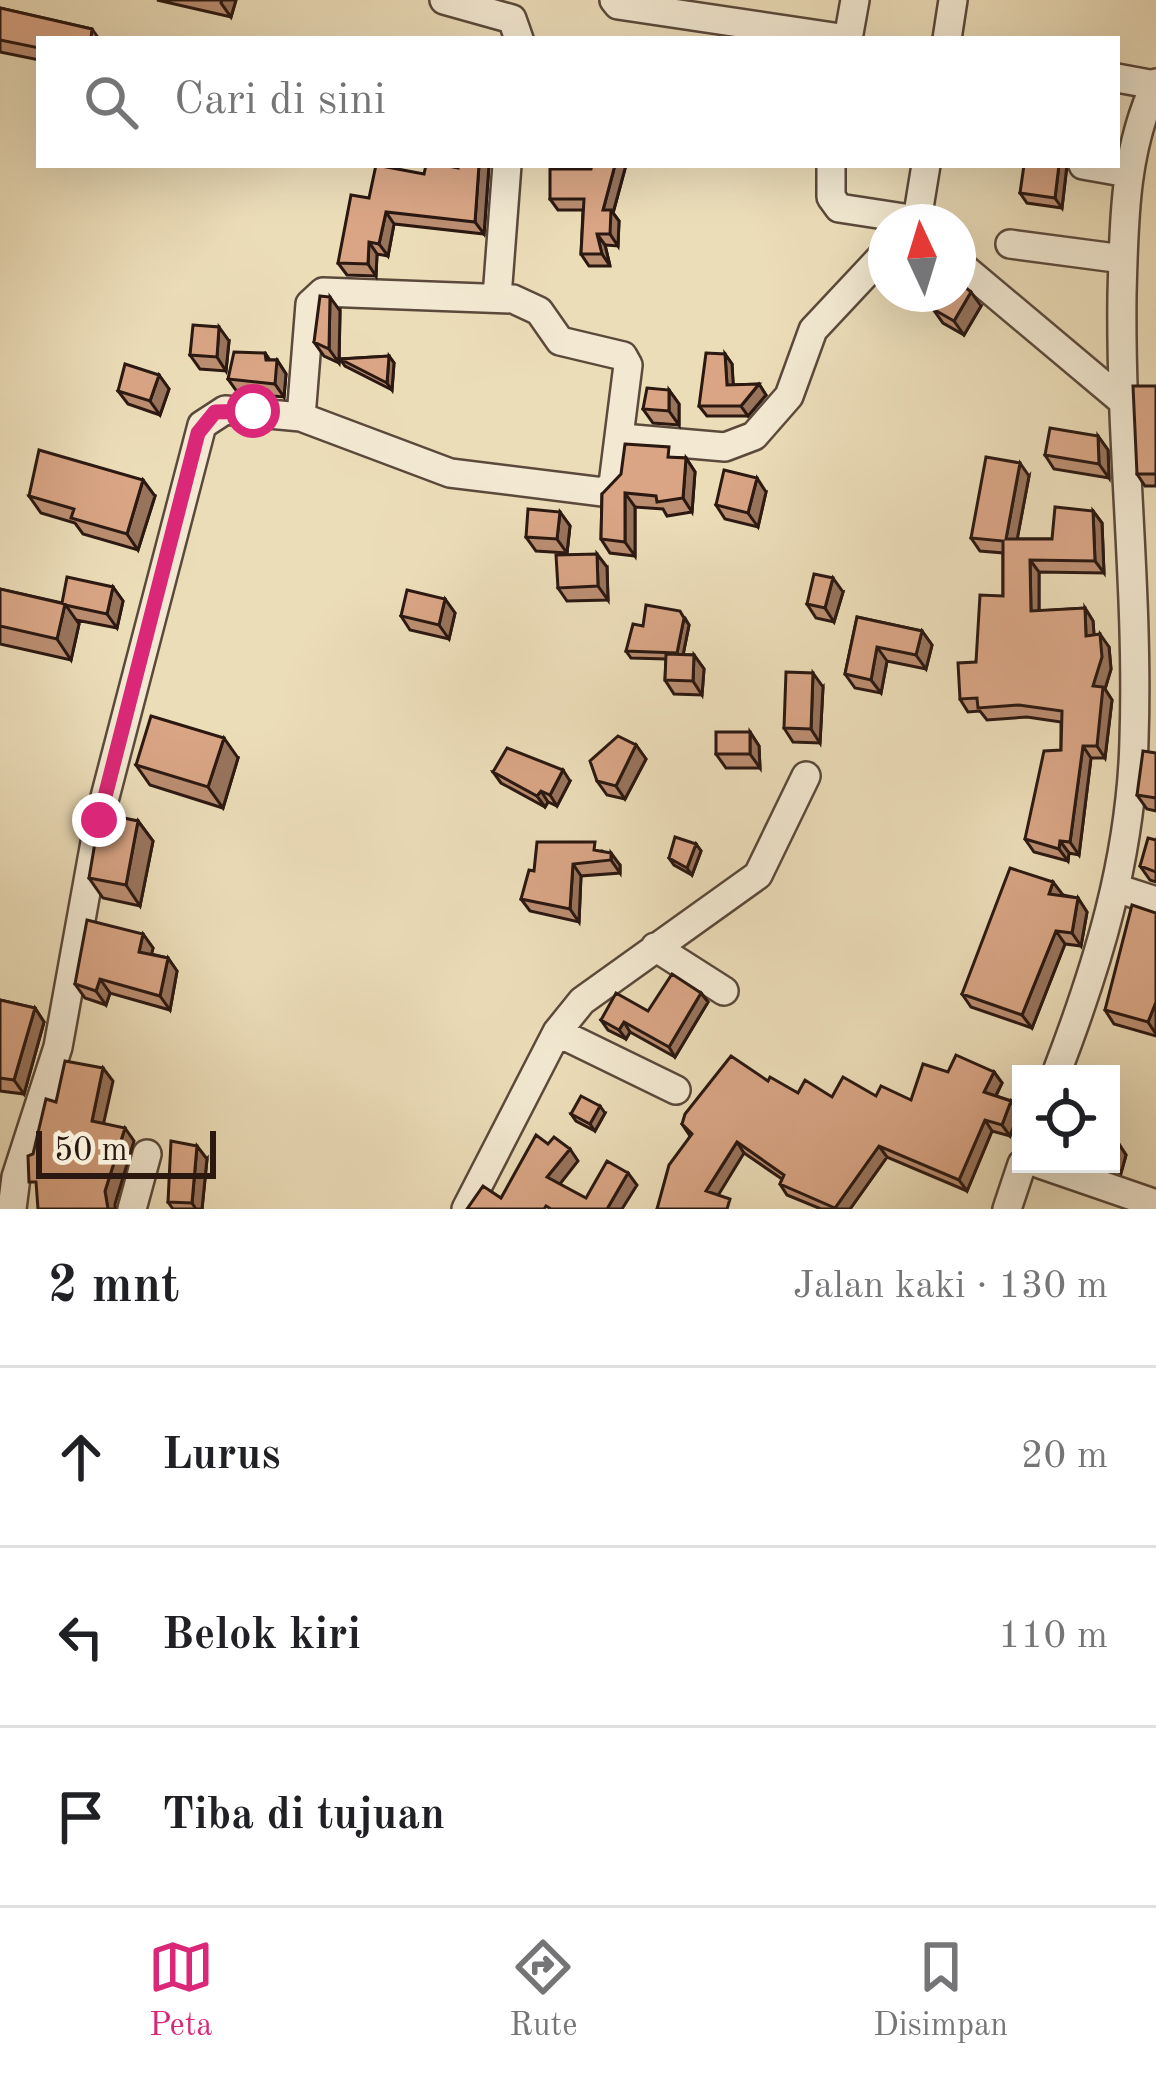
<!DOCTYPE html>
<html lang="id">
<meta charset="utf-8">
<style>
body{margin:0;font-family:"Old Standard TT",serif;background:#f6f6f6;color:#202124}
.controls{position:absolute;right:36px;bottom:36px;display:grid;overflow:hidden;border-radius:0px;box-shadow:0 12px 48px #0002}
.controls button{width:108px;height:108px;display:grid;place-items:center;padding:0;border:0;border-bottom:3px solid #e0e0e0;background:#fff;color:#202124;font:60px sans-serif}
.compass{position:absolute;left:868px;top:204px;width:108px;height:108px;border-radius:50%;background:#fff;box-shadow:0 12px 48px #0002;rotate:356deg}
.scale{position:absolute;left:36px;bottom:30px;width:180px;box-sizing:border-box;padding-left:12px;border:6px solid #2b1811;border-top:0;font-size:33px;line-height:42px;white-space:nowrap;color:#2b1811;-webkit-text-stroke:9px #f3e9d2;paint-order:stroke}
.stop{position:absolute;width:36px;height:36px;margin:-27px;border:9px solid #db2777;border-radius:50%;background:#fff}
.stop.end{background:#db2777;border-color:#fff;box-shadow:0 3px 12px #0008}
.list{margin:0;padding:0;list-style:none}
h2{display:flex;justify-content:space-between;align-items:center;height:156px;margin:0;padding:0 48px;font-size:51px}
h2 small{font-size:39px;font-weight:400;color:#757577}
.list li{display:grid;grid-template-columns:78px 1fr auto;gap:36px;align-items:center;box-sizing:border-box;height:180px;padding:0 48px;border-top:3px solid #e0e0e0}
.list b{display:block;font-size:45px;white-space:nowrap}
.list em{font-size:39px;font-style:normal;color:#757577}
.icon{flex:none;width:66px;height:66px;fill:none;stroke:currentColor;stroke-width:2;stroke-linecap:round;stroke-linejoin:round}
.map{position:relative;flex:none;width:1156px;height:1209px;overflow:hidden}
.search{position:absolute;background:#fff;box-shadow:0 12px 48px #0002;left:36px;right:36px;top:36px;height:132px;display:flex;align-items:center;gap:30px;box-sizing:border-box;padding:0 42px;border-radius:0px;color:#757577;font-size:45px}
.sheet{height:696px;background:#fff}
nav{display:flex;justify-content:space-around;align-items:center;box-sizing:border-box;height:168px;border-top:3px solid #e0e0e0;background:#fff;font-size:33px;color:#757577}
nav a{display:grid;justify-items:center;gap:6px}
nav .on{color:#db2777}
.map>svg:first-child{display:block}
</style>
<div class="map">
<svg width="1156" height="1209" viewBox="0 0 1156 1209">
<rect width="100%" height="100%" fill="#ecddb9"/>
<filter id="stains"><feTurbulence type="fractalNoise" baseFrequency=".00167" numOctaves="4"/><feColorMatrix values="0 0 0 0 .2 0 0 0 0 .09 0 0 0 0 .02 0 0 0 .5 -.17"/></filter>
<radialGradient id="worn" r=".72"><stop offset=".6" stop-color="#630" stop-opacity="0"/><stop offset="1" stop-color="#630" stop-opacity=".3"/></radialGradient>
<g fill="none" stroke-linecap="round" stroke-linejoin="round">
<g stroke="#5b493b" stroke-width="32">
<path id="street" d="M444 0 512 19 519 39
M614 0 618 5 847 39
M848 39 855 0
M947 39 953 0
M1117 78 1155 85
M831 165V197L839 208 917 220 926 165
M1083 165 1128 173
M1010 244 1123 259
M958 263 1120 399
M497 297 507 165
M622 438 725 447 754 436 789 396 813 330 886 252
M1119 889 1156 901
M655 947 724 991
M557 1032 676 1090
M1056 1074C1098 965 1131 858 1134 740 1139 592 1120 444 1122 295 1124 221 1124 151 1156 83
M1040 1164 1156 1204
M12 1209 16 1177 58 1047 99 820 202 425 225 410 301 417 310 304 323 292 513 299 539 311 560 341 623 356 628 365 613 484 603 492 450 473 301 417
M132 1209 147 1154
M466 1209 557 1032 582 1001 758 875 806 776
M1007 1209 1022 1164"/>
</g>
<use href="#street" stroke="#f3e9d2" stroke-width="27"/>
</g>
<path fill="#bb8e72" stroke="#2b1811" stroke-width="3" d="M157 0H236L231 17Z
M0 8 92 29 99 39H39V60L0 52Z
M458 165H489L484 234 394 224 388 256 377 254 376 276 347 275 338 263 369 198 424 174 458 168Z
M592 165H626L613 213 619 221 618 246 605 245 610 266H589L581 254 583 210H558L550 199 591 169Z
M1067 165 1062 208 1027 203 1020 193Z
M981 306 964 335 943 323 933 309Z
M340 311 339 363 324 356 314 342Z
M229 341 226 371 200 369 190 355Z
M265 353 270 360H277L286 374 284 397 238 393 228 379Z
M725 354 732 364 733 385 759 384 766 395 748 416H707L699 406Z
M389 356 394 363 392 390 345 366 340 359Z
M159 375 169 389 160 415 128 404 118 391Z
M1156 386V486H1145L1137 474Z
M669 390 679 404V425L653 423 643 409Z
M1098 436 1108 450 1109 478 1054 469 1045 455Z
M676 458H686L695 472 692 512 667 516 663 509 635 507V556L610 553 601 539 602 494Z
M1029 476 1017 539H1052L1093 511 1102 523 1104 573 1039 572V611L1085 608 1093 621 1094 635 1109 647 1111 669 1105 689 1112 700 1105 758H1091L1079 855 1069 853 1068 861 1034 852 1025 839 1061 750V722L1027 717 987 720 980 711 968 712 960 699 1003 596V553L980 551 971 538Z
M766 492 758 527 725 519 716 505Z
M29 496H155L138 550 83 534 75 523 41 513Z
M560 512 570 526 567 553 536 551 526 537Z
M607 567 608 600 567 601 558 588Z
M113 587 123 601 117 628 76 620 79 624 71 660 0 644V589L62 603Z
M843 592 834 622 816 618 807 604Z
M445 599 455 613 449 639 410 630 401 616Z
M857 617 922 631 932 645 926 669 887 661 881 693 855 688 845 674Z
M685 618 689 625 683 655H694L704 669 702 695 674 694 665 680 666 659 631 658 626 651 643 626Z
M823 687 820 743 793 742 784 728Z
M750 732 759 746 760 768H726L716 754Z
M636 745 646 759 625 799 607 795 597 781Z
M1156 753V811L1147 809 1137 795Z
M238 758 223 808 150 785 136 765Z
M493 772 570 781 557 806 548 802 545 807 501 783Z
M138 821 153 841 140 906 103 898 89 878Z
M1156 840V882L1150 880 1140 866Z
M696 844 701 851 692 875 674 865 669 858Z
M602 851 620 865V873L581 876 579 922 530 911 521 899 534 871Z
M1063 895 1078 898 1087 912 1081 946 1065 944 1032 1028 971 1007 962 994Z
M1156 913V1036L1114 1024 1105 1010Z
M143 934 153 948 151 954 168 958 177 971 170 1010 110 993 106 1005 85 998 75 984Z
M701 993 708 1002 675 1057 630 1032 626 1039 608 1030 601 1020 648 1011Z
M0 1000 35 1008 44 1022 24 1094 0 1091Z
M948 1072H994L1002 1083 996 1096 1011 1101 1019 1112 1010 1136 992 1131 967 1191 887 1157 850 1209H821L787 1195 780 1184 782 1179 744 1153 657 1209 690 1136 682 1124 768 1081 798 1093 832 1097 876 1096 911 1100Z
M605 1113 595 1131 576 1121 571 1114Z
M1111 1140 1117 1141 1126 1155 1121 1173 1095 1164H1111Z
M207 1159 202 1209H173L168 1202Z"/>
<path fill="#98745d" stroke="#2b1811" stroke-width="3" d="M222 0H236L231 17 221 3Z
M479 165H489L484 234 475 222Z
M615 165H626L613 213 619 221 618 246 610 234 603 210Z
M1059 165H1067L1062 208 1055 198Z
M386 212 394 224 388 256 379 244Z
M597 234 605 245 610 266 602 254Z
M369 242 377 254 376 276 368 264Z
M971 292 981 306 964 335 954 321Z
M330 297 340 311 339 363 329 349Z
M219 327 229 341 226 371 217 357Z
M265 353 274 367 277 360 286 374 284 397 275 384Z
M725 354 732 364 734 396 727 385Z
M389 356 394 363 392 390 387 383Z
M159 375 169 389 160 415 150 401Z
M759 384 766 395 748 416 741 406Z
M669 390 679 404V425L669 411Z
M1098 436 1108 450 1109 478 1099 464Z
M686 458 695 472 692 512 683 498Z
M1020 463 1029 476 1015 551 1006 539Z
M757 478 766 492 758 527 748 513Z
M143 480 155 496 138 550 127 534Z
M625 493 635 507V556L625 542Z
M1093 511 1102 523 1104 573 1095 561Z
M560 512 570 526 567 553 557 539Z
M597 554 607 567 608 600 598 586Z
M1030 560 1039 572V624L1031 611Z
M833 578 843 592 834 622 825 608Z
M113 587 123 601 117 628 107 614Z
M445 599 455 613 449 639 439 625Z
M65 604 79 624 71 660 57 639Z
M1085 608 1093 621 1095 648 1086 636Z
M684 618 689 625 682 660 677 653Z
M922 631 932 645 926 669 916 655Z
M1100 634 1109 647 1111 669 1105 689 1112 700 1105 758 1097 746 1093 686Z
M877 647 887 661 881 693 871 680Z
M694 655 704 669 702 695 693 681Z
M813 673 823 687 820 743 811 729Z
M750 732 759 746 760 768 750 754Z
M224 738 238 758 223 808 208 787Z
M636 745 646 759 625 799 616 786Z
M1083 746 1091 758 1079 855 1070 842Z
M563 770 570 781 557 806 550 795Z
M541 791 548 802 545 807 537 796Z
M138 821 153 841 140 906 126 885Z
M1060 841 1069 853 1068 861 1059 849Z
M696 844 701 851 692 875 687 868Z
M611 853 620 865V873L611 860Z
M573 864 581 876 579 922 570 909Z
M1053 882 1063 895 1059 908 1049 894Z
M1078 898 1087 912 1081 946 1072 933Z
M1056 931 1065 944 1032 1028 1022 1015Z
M143 934 153 948 149 966 139 952Z
M168 958 177 971 170 1010 160 996Z
M100 979 110 993 106 1005 96 991Z
M701 993 708 1002 675 1057 669 1047Z
M1156 1002V1034L1148 1022Z
M35 1008 44 1022 24 1094 14 1080Z
M624 1022 630 1032 626 1039 619 1030Z
M103 1068 113 1081 101 1135 92 1121Z
M994 1072 1002 1083 992 1103 984 1092Z
M1011 1101 1019 1112 1010 1136 1002 1125Z
M600 1106 605 1113 595 1131 590 1124Z
M985 1120 992 1131 967 1191 959 1180Z
M125 1128 134 1141 115 1204V1209H108L105 1191Z
M1117 1141 1126 1155 1121 1173 1111 1159Z
M737 1142 744 1153 714 1202 706 1191Z
M197 1146 207 1159 202 1209H196L192 1203Z
M879 1146 887 1157 850 1209H836L835 1208Z
M570 1149 578 1161 556 1189 547 1177Z
M628 1173 637 1185 622 1209H607Z"/>
<path fill="#d9a585" stroke="#2b1811" stroke-width="3" d="M0 8 92 29 91 39H39V48L0 40Z
M376 165 424 174 426 165H443L458 168V165H479L475 222 386 212 379 244 369 242 368 264 338 263 351 195 369 198Z
M592 165H615L603 210H611L610 234H597L602 254H581L584 199H550V169H591Z
M1024 165H1059L1055 198 1020 193Z
M958 281 971 292 954 321 933 309 942 294H958Z
M320 296 330 297 329 349 314 342Z
M193 325 219 327 217 357 190 355Z
M234 352 265 353 266 360H277L275 384 228 379Z
M706 353 725 354 727 385 759 384 741 406H699Z
M389 356 387 383 340 359Z
M125 364 159 375 150 401 118 391Z
M1133 386H1156V474H1137Z
M647 388 669 390V411L643 409Z
M1050 428 1098 436 1099 464 1045 455Z
M625 444 669 447 668 457 686 458 683 498 657 502 656 496 625 493V542L601 539 602 494 621 474Z
M39 450 143 480 127 534 71 518 74 509 29 496Z
M986 457 1020 463 1006 539H1052L1055 507 1093 511 1095 561 1030 560 1031 611 1085 608 1086 636 1100 634 1102 657 1093 686 1103 687 1097 746H1083L1070 842 1060 841 1059 849 1025 839 1044 751 1061 750 1062 711 1019 705 978 708 977 698 960 699 958 663 976 662 980 595 1003 596V541L971 538Z
M724 470 757 478 748 513 716 505Z
M528 509 560 512 557 539 526 537Z
M597 554 598 586 558 588 556 555Z
M814 574 833 578 825 608 807 604Z
M67 577 113 587 107 614 65 605 62 603Z
M0 589 65 604 57 639 0 626Z
M407 590 445 599 439 625 401 616Z
M646 605 680 611 684 618 677 653 626 651 633 624 643 626Z
M857 617 922 631 916 655 877 647 871 680 845 674Z
M666 654 694 655 693 681 665 680Z
M786 672 813 673 811 729 784 728Z
M151 716 224 738 208 787 136 765Z
M716 732H750V754H716Z
M618 736 636 745 616 786 597 781 590 761Z
M507 748 563 770 550 795 541 791 537 796 493 772Z
M1143 751 1156 753V798L1137 795Z
M100 813 138 821 126 885 89 878Z
M675 837 696 844 687 868 669 858Z
M1148 838 1156 840V872L1140 866Z
M537 842H595L594 850 611 853V860L573 864 570 909 521 899 529 870 534 871Z
M1010 868 1053 882 1049 894 1078 898 1072 933 1056 931 1022 1015 962 994Z
M1132 905 1156 913V1002L1148 1022 1105 1010Z
M87 920 143 934 139 952 168 958 160 996 100 979 96 991 75 984Z
M672 974 701 993 669 1047 624 1022 619 1030 601 1020 616 993 648 1011Z
M0 1000 35 1008 14 1080 0 1078Z
M956 1055 994 1072 984 1092 1011 1101 1002 1125 985 1120 959 1180 879 1146 835 1208 780 1184 784 1175 737 1142 706 1191 730 1199 727 1209H657L669 1165 692 1134 682 1124 685 1114 731 1056 768 1081 770 1077 798 1093 805 1080 832 1097 843 1077 876 1096 881 1086 911 1100 923 1064 948 1072Z
M65 1061 103 1068 92 1121 125 1128 105 1191 108 1209H38L36 1182H29L28 1156 33 1154 46 1099 56 1102Z
M581 1096 600 1106 590 1124 571 1114Z
M536 1135 548 1144 554 1137 570 1149 547 1177 586 1198 607 1161 628 1173 607 1209H551L546 1206 544 1209H467L483 1186 501 1198Z
M1111 1140 1117 1141 1111 1159Z
M171 1141 197 1146 192 1203 168 1202Z"/>
<g fill="none" stroke-linecap="round" stroke-linejoin="round">
<path stroke="#db2777" stroke-width="15" d="M99 820 198 433 215 412 253 411"/>
</g>
<rect width="100%" height="100%" filter="url(#stains)"/>
<rect width="100%" height="100%" fill="url(#worn)"/>
</svg>
<div class="controls">
<button><svg class="icon" aria-label="locate" viewBox="0 0 24 24"><circle cx="12" cy="12" r="6"/><path d="M12 2v4M12 18v4M2 12h4M18 12h4"/></svg></button>
</div>
<svg class="compass" viewBox="-18 -18 36 36"><path d="M0-13l5 13h-10z" fill="#e53935"/><path d="M0 13l5-13h-10z" fill="#757577"/></svg>
<div class="scale">50 m</div>
<div class="stop" style="left:253px;top:411px"></div>
<div class="stop end" style="left:99px;top:820px"></div>
<div class="search"><svg class="icon" aria-label="search" viewBox="0 0 24 24"><circle cx="10" cy="10" r="6"/><path d="M15 15l6 6"/></svg>Cari di sini</div>
</div>
<section class="sheet">
<h2>2 mnt<small>Jalan kaki · 130 m</small></h2>
<ul class="list">
<li><svg class="icon" aria-label="ahead" viewBox="0 0 24 24"><path d="M12 20V5M6 11l6-6 6 6"/></svg><div><b>Lurus</b></div><em>20 m</em></li>
<li><svg class="icon" aria-label="left" viewBox="0 0 24 24"><path d="M17 20v-9H6M10 6l-5 5 5 5"/></svg><div><b>Belok kiri</b></div><em>110 m</em></li>
<li><svg class="icon" aria-label="arrive" viewBox="0 0 24 24"><path d="M6 21V4h12l-3 4 3 4H6"/></svg><div><b>Tiba di tujuan</b></div></li>
</ul>
</section>
<nav>
<a class="on"><svg class="icon" aria-label="map" viewBox="0 0 24 24"><path d="M3 6l6-2 6 2 6-2v14l-6 2-6-2-6 2zM9 4v14M15 6v14"/></svg>Peta</a>
<a><svg class="icon" aria-label="directions" viewBox="0 0 24 24"><path d="M12 3l9 9-9 9-9-9zM9 14v-3h6M13 9l2 2-2 2"/></svg>Rute</a>
<a><svg class="icon" aria-label="saved" viewBox="0 0 24 24"><path d="M7 4h10v16l-5-4-5 4z"/></svg>Disimpan</a>
</nav>
